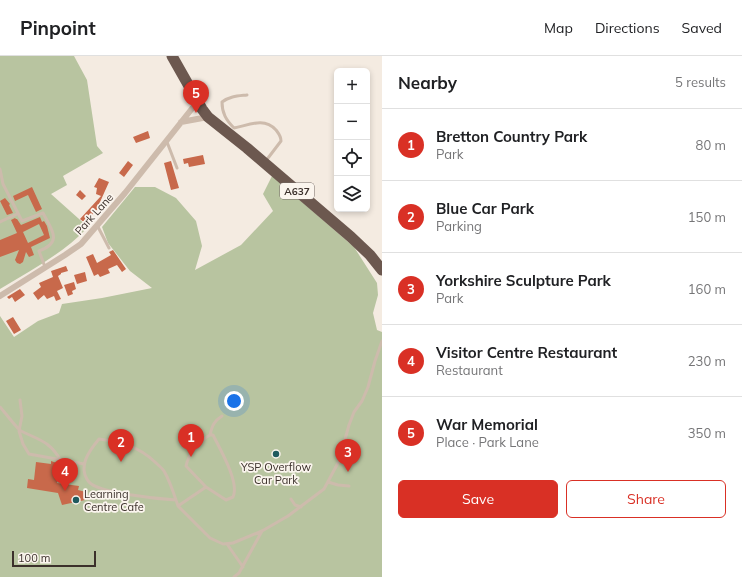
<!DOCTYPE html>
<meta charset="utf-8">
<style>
body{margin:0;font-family:Mulish,sans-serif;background:#f6f6f6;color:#202124}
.controls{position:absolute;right:12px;top:12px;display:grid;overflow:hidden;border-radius:6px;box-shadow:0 2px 6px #0003}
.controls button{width:36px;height:36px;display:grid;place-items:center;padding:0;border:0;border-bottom:1px solid #e0e0e0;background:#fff;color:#202124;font:20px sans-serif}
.scale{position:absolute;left:12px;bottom:10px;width:84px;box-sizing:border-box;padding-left:4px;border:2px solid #3b302b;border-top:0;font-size:11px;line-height:14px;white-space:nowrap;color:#3b302b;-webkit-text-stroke:3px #fbf5ee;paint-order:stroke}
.you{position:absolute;left:234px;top:345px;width:14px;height:14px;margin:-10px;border:3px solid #fff;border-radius:50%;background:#1a73e8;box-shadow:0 0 0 6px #1a73e833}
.badge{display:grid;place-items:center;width:26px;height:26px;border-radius:50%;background:#d93025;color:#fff;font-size:13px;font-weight:700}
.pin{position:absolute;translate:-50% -33px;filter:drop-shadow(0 1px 2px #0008)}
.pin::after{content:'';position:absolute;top:21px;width:14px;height:12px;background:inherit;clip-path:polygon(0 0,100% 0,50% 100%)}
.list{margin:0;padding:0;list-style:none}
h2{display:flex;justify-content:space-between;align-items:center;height:52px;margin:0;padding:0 16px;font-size:17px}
h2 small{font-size:13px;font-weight:400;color:#757577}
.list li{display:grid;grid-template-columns:26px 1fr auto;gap:12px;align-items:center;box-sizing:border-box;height:72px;padding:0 16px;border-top:1px solid #e0e0e0}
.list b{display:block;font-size:15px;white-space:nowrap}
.list p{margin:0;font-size:13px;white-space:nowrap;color:#757577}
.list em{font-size:13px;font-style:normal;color:#757577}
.actions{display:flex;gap:8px;padding:12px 16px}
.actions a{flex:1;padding:9px 0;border:1px solid #d93025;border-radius:6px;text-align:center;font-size:14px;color:#d93025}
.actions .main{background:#d93025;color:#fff}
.icon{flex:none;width:22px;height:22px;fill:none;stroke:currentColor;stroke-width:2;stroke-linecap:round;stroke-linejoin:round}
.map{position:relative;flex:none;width:382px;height:521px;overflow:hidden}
header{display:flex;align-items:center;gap:24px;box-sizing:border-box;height:56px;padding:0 20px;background:#fff;border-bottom:1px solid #e0e0e0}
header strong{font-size:19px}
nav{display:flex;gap:22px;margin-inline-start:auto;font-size:14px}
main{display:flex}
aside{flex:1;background:#fff}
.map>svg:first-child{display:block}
</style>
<header>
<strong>Pinpoint</strong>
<nav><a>Map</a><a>Directions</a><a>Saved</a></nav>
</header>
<main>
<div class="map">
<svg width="382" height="521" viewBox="0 0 382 521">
<rect width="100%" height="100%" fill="#f4ebe1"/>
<path fill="#b8c4a0" d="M0 0H74L87 24 97 90 103 97 63 120 67 129 51 138 88 171C64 197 31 214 0 233Z
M272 120 354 191 377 227 378 239 373 257 377 274 382 276V521H0V260L14 281 38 265 59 257 62 248 102 242 152 232 130 215 108 187 102 171 135 131H155L176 142 196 165 202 190 195 214 241 189 273 155 263 138Z"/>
<path fill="#c8694b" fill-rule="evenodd" d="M148 75 150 82 136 87 133 81Z
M203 99 205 108 189 111 188 107 184 108 183 103Z
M128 105 133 109 124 121 119 117Z
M171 105 179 132 171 134 164 107Z
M99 122 109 126 100 146 102 148 85 167 80 163 101 140 96 138 97 132 94 131Z
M32 131 42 153 36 156 28 139 15 145 13 140Z
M80 134 86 140 82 144 76 139Z
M5 142 10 148 9 149 13 157 7 159 0 145Z
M40 161 42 166 44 165 47 170 50 182 31 191 34 199 29 201 26 196 23 206 20 208 17 207 15 204 19 194 0 201V184L17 177 11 164 15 162 16 163H17L21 169ZM39 168 44 179 28 187 23 176Z
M113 194 126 213 122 216 117 209 108 213 110 217 100 221 98 218 94 220 86 201 93 198 97 207 111 199 109 196Z
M66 210 68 215 61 217V218L58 220 63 232 57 235 61 243 56 245 54 240 47 243 44 239 38 244 33 237 41 231 39 227 53 221 51 215Z
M85 216 87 225 77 228 74 219Z
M74 226 76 233 72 235 73 238 68 240 64 229Z
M20 233 25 239 15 246 12 241 9 243 7 241Z
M13 261 21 274 14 278 6 265Z
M51 405 60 408 57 427 79 430 78 434 86 436 85 444 62 449 58 437 27 432 28 423 34 424 36 406 51 408Z"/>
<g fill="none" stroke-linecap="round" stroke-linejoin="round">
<path stroke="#cdbbac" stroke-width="3" d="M247 39C238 40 230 40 222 46 222 57 226 64 234 72 249 69 264 61 276 74 279 78 281 80 281 85L265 106
M167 86 177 112
M0 113 3 128 22 165 43 157C52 174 63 186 39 195L45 211
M0 166 17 158
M97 169 109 192
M20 344 22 360 19 375 23 388 29 398 84 408
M0 351C4 355 17 373 21 375 39 384 50 385 61 405
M210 379H213C220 393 240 427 233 441L226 444 206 431 186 410C189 397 198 386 210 379Z
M210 379C212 370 214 365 222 360
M328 426 338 429 349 430
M291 443 295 449 301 451
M176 444C160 443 98 437 89 426 77 411 89 395 99 383 121 386 138 390 155 406 158 409 162 412 164 415 170 425 174 438 178 450L210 482 223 488 233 487 262 475 288 460 324 433 339 405 349 369 354 356 362 345 368 331 375 305 382 285
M178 450 206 431
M227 488 243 511
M234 521 239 517 262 475"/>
<path stroke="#cdbbac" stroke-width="6" d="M181 66 208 61
M0 240 65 199 81 188 125 137 198 45"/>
<path stroke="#6c584f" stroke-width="11" d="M172 0 202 53 208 61 247 92 351 181 370 199 382 214"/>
</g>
<g fill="#1f5a5e" stroke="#fbf5ee" stroke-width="1.5">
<circle cx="276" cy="398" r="4"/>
<circle cx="76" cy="444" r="4"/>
</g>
<g text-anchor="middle" stroke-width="3.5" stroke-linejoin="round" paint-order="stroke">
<rect fill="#fbf5ee" stroke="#756b66" stroke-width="1" x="280" y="127" width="34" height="16" rx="3"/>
<g font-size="10" font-weight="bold" fill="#3b302b">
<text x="297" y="139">A637</text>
</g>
<g font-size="11" fill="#3b302b" stroke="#fbf5ee">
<text transform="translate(94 158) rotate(-48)" y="4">Park Lane</text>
</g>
<g font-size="11" fill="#3b302b" stroke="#fbf5ee">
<text x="276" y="415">YSP Overflow<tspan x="276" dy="13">Car Park</tspan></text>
<text x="84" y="442" text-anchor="start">Learning<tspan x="84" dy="13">Centre Cafe</tspan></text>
</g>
</g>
</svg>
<div class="controls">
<button>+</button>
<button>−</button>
<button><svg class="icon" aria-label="locate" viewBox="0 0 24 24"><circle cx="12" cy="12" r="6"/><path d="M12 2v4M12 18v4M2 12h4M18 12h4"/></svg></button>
<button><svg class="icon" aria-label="layers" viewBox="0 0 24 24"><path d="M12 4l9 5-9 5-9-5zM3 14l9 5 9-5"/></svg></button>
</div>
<div class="scale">100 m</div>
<div class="you"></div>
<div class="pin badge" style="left:191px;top:401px">1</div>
<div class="pin badge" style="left:121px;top:406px">2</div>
<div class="pin badge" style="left:348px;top:416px">3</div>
<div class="pin badge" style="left:65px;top:435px">4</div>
<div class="pin badge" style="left:196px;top:57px">5</div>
</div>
<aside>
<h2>Nearby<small>5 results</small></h2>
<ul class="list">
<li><span class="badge">1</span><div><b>Bretton Country Park</b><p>Park</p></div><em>80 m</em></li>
<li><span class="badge">2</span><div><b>Blue Car Park</b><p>Parking</p></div><em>150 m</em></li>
<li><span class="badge">3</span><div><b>Yorkshire Sculpture Park</b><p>Park</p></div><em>160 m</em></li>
<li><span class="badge">4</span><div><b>Visitor Centre Restaurant</b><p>Restaurant</p></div><em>230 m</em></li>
<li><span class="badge">5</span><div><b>War Memorial</b><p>Place · Park Lane</p></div><em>350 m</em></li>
</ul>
<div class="actions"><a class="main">Save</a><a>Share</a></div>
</aside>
</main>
